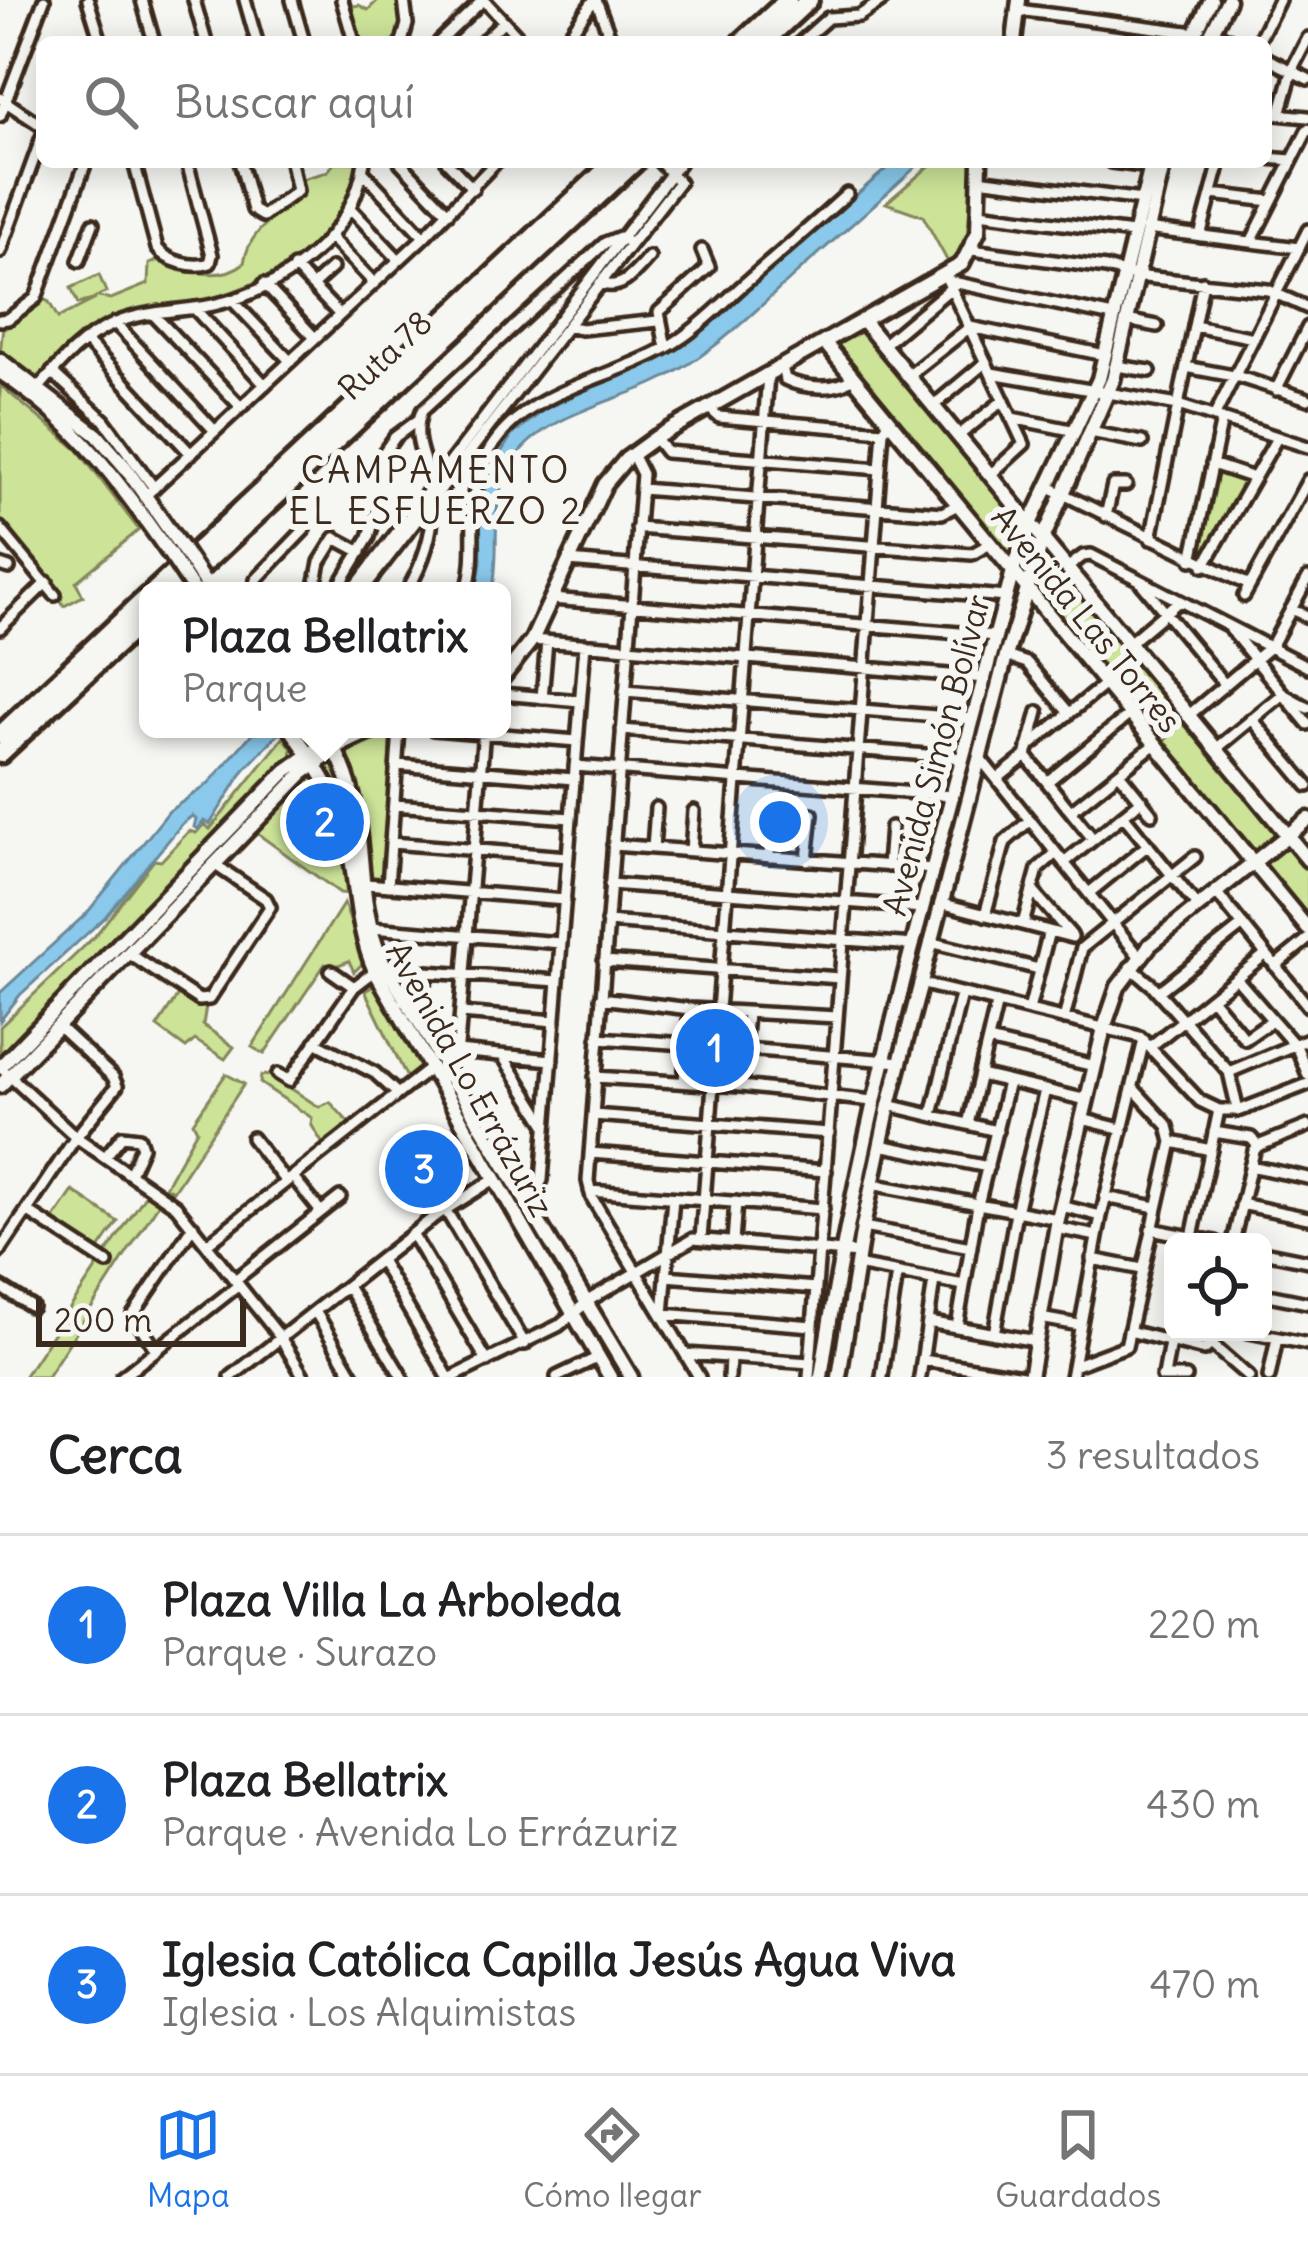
<!DOCTYPE html>
<html lang="es">
<meta charset="utf-8">
<style>
body{margin:0;font-family:Delius,sans-serif;background:#f2f2f2;color:#202124}
.controls{position:absolute;right:36px;bottom:36px;display:grid;overflow:hidden;border-radius:18px;box-shadow:0 6px 30px #0003}
.controls button{width:108px;height:108px;display:grid;place-items:center;padding:0;border:0;border-bottom:3px solid #e0e0e0;background:#fff;color:#202124;font:60px sans-serif}
.scale{position:absolute;left:36px;bottom:30px;width:210px;box-sizing:border-box;padding-left:12px;border:6px solid #3b2a1e;border-top:0;font-size:33px;line-height:42px;white-space:nowrap;color:#3b2a1e;-webkit-text-stroke:9px #f6f6f2;paint-order:stroke}
.you{position:absolute;left:780px;top:822px;width:42px;height:42px;margin:-30px;border:9px solid #fff;border-radius:50%;background:#1a73e8;box-shadow:0 0 0 18px #1a73e833}
.badge{display:grid;place-items:center;width:78px;height:78px;border-radius:50%;background:#1a73e8;color:#fff;font-size:39px;font-weight:700}
.pin{position:absolute;translate:-50% -50%;border:6px solid #fff;box-shadow:0 3px 12px #0006}
.popup{position:absolute;left:139px;top:582px;width:372px;height:156px;box-sizing:border-box;display:grid;place-content:center;border-radius:18px;background:#fff;filter:drop-shadow(0 3px 9px #0005);font-size:39px;white-space:nowrap;color:#757577}
.popup b{font-size:45px;color:#202124}
.popup::after{content:'';position:absolute;left:50%;top:100%;margin-left:-24px;border:24px solid transparent;border-top-color:#fff}
.list{margin:0;padding:0;list-style:none}
h2{display:flex;justify-content:space-between;align-items:center;height:156px;margin:0;padding:0 48px;font-size:51px}
h2 small{font-size:39px;font-weight:400;color:#757577}
.list li{display:grid;grid-template-columns:78px 1fr auto;gap:36px;align-items:center;box-sizing:border-box;height:180px;padding:0 48px;border-top:3px solid #e0e0e0}
.list b{display:block;font-size:45px;white-space:nowrap}
.list p{margin:0;font-size:39px;white-space:nowrap;color:#757577}
.list em{font-size:39px;font-style:normal;color:#757577}
.icon{flex:none;width:66px;height:66px;fill:none;stroke:currentColor;stroke-width:2;stroke-linecap:round;stroke-linejoin:round}
.map{position:relative;flex:none;width:1308px;height:1377px;overflow:hidden}
.search{position:absolute;background:#fff;box-shadow:0 6px 30px #0003;left:36px;right:36px;top:36px;height:132px;display:flex;align-items:center;gap:30px;box-sizing:border-box;padding:0 42px;border-radius:18px;color:#757577;font-size:45px}
.sheet{height:696px;background:#fff}
nav{display:flex;justify-content:space-around;align-items:center;box-sizing:border-box;height:168px;border-top:3px solid #e0e0e0;background:#fff;font-size:33px;color:#757577}
nav a{display:grid;justify-items:center;gap:6px}
nav .on{color:#1a73e8}
.map>svg:first-child{display:block}
</style>
<div class="map">
<svg width="1308" height="1377" viewBox="0 0 1308 1377">
<rect width="100%" height="100%" fill="#f6f6f2"/>
<filter id="ink" filterUnits="userSpaceOnUse"><feTurbulence type="fractalNoise" baseFrequency=".00833" numOctaves="2"/><feDisplacementMap in="SourceGraphic" scale="24" xChannelSelector="R" yChannelSelector="G"/><feConvolveMatrix kernelMatrix="1 2 1 2 8 2 1 2 1" color-interpolation-filters="sRGB"/></filter>
<g filter="url(#ink)">
<path fill="#cce398" stroke="#84865b" stroke-width="3" d="M378 0H399L402 26 395 42H354L348 7 359 5 368 10Z
M335 162H358C345 244 266 287 190 304 162 310 134 308 108 321 76 336 63 360 38 382L0 354 3 326 39 297 49 302 58 318 96 299 78 304 71 288 99 275 106 292 97 297 111 299 148 284 149 264 159 260C185 271 219 283 244 263 249 229 276 218 300 196L302 179 327 172Z
M934 162H973L967 246 949 264 923 216 886 203Z
M862 331 1026 528 1013 559 833 345Z
M0 385 78 450 139 530 76 582 83 596 64 606 37 567 0 530Z
M1216 470 1248 481 1205 560 1198 556Z
M1048 558 1179 717 1156 737 1035 588Z
M1015 581 1022 589 897 1057 889 1055Z
M1185 722 1277 834 1254 853 1163 742Z
M390 735 385 882 351 894 340 893 255 832C292 784 332 754 390 735Z
M284 737 292 749 291 757 0 1058V1027L95 936 154 860 161 861 189 831 196 833 204 824 210 829Z
M1286 840 1308 867V921L1261 862Z
M344 903 364 962 354 972 349 961 333 967 325 964 264 1054 252 1047Z
M377 984 424 1067 408 1080 365 991Z
M180 992 206 1006 203 1025 234 1047 225 1059 195 1040 186 1048 157 1027Z
M696 1011 739 1015 744 1020 739 1079 735 1082 691 1080 687 1076 691 1015Z
M226 1074 244 1084 173 1191 165 1187 197 1130 193 1122Z
M269 1074 319 1107 330 1102 351 1125 324 1146 311 1124 312 1118 260 1083 261 1076Z
M73 1191 118 1222 97 1252 52 1222Z
M148 1191 161 1200 47 1377H24Z"/>
<path fill="#8ac9eb" stroke="#6a8999" stroke-width="3" d="M894 162H921C881 200 838 236 797 273 751 314 709 359 652 384 609 403 543 417 515 458 485 499 503 545 492 591H476L481 563 480 506 490 470 512 435 544 410 686 343Z
M256 729H283L244 770 210 824 204 821 198 829 194 827 196 819 192 816 182 824 105 917 20 995 0 1021V993L87 913 169 811 208 784Z"/>
<g fill="none" stroke-linecap="round" stroke-linejoin="round">
<g stroke="#3b2a1e" stroke-width="18">
<path id="street" d="M88 0 101 42
M142 0 154 42
M194 0 206 42
M245 0 257 42
M292 0 304 42
M342 0 353 38
M484 0 523 42
M596 0 612 42
M1018 10 1195 33
M1212 31 1234 42
M402 42 407 24 404 0
M439 42 483 0
M482 42 504 21
M564 42 594 0
M801 42 828 18 859 16 883 0
M1258 42 1279 0
M1266 58 1308 79
M0 98 42 126
M1266 113 1308 117
M1280 114 1294 65 1308 38
M0 116 44 0
M1266 158 1292 160
M134 162 157 248C167 262 194 269 210 263L212 255 187 162
M240 162 253 210 263 216 297 191 291 162
M400 162 448 213
M447 162 473 189
M1111 162 1150 167
M363 172 424 237
M978 179 1142 200
M1212 194 1271 201
M351 209 399 260
M979 213 1132 233
M1146 229 1299 248
M1200 236 1220 162
M331 238 374 283
M1251 242 1308 129
M972 250 1106 268 1135 276 1268 290 1308 308
M0 252 42 137
M79 261 93 224
M294 267 340 315
M945 275 1024 444 990 475
M948 281 1113 316
M600 283C621 292 636 272 649 257
M264 284 315 338
M312 286 332 268
M232 300 290 361
M194 308 265 385
M153 314 241 407
M0 320 8 319 36 298 86 162
M1126 320 1157 326
M115 323 215 431
M567 326 581 329 658 321
M1194 326 1254 338
M85 340 191 454
M883 345 951 288
M666 348 659 312 709 267 702 250
M1116 366 1150 371
M782 367 785 379C802 388 838 392 853 377
M1186 367 1239 377 1308 399
M52 372 104 420 154 488
M991 373 1178 405 1308 447
M908 376 970 327 1105 355
M38 389C61 362 81 338 114 324 145 310 181 312 213 305 285 289 353 237 364 162
M1276 390 1308 327
M933 406 986 362
M709 408 719 417 883 431
M1214 417 1308 230
M1012 418 1076 431
M1090 432 1142 442
M958 436 1004 400
M655 438 666 452 880 469
M632 454 642 474 588 1181 592 1198 699 1377
M377 462 395 437 418 420
M1212 464 1254 478
M1049 487 1247 584
M641 489 942 513 958 505
M145 496 424 237 496 162
M1106 516 1113 485H1126
M0 528 55 595
M637 528 972 554 990 544
M1151 539 1203 282
M1192 560 1222 419
M568 561 1006 597
M0 565 9 568
M1204 566 1277 438
M1067 568 1083 556 1091 555 1308 667
M1141 583 1225 685
M253 591 256 580 304 530
M314 591 320 562 335 538 361 552
M336 591 369 537 377 509
M352 591 680 162
M362 591 679 182 660 162
M407 591C425 560 437 523 431 487 427 460 410 439 422 411L605 243 620 237 628 242
M467 591C481 546 462 501 486 456 524 385 619 381 680 339 703 324 723 303 743 285 778 255 813 225 847 194
M1244 596 1308 480
M552 599 996 636
M1291 609 1308 617
M0 628 47 582
M1231 630 1308 724
M532 640 985 678
M1129 643 1179 601
M1006 656 1027 663 1069 713
M625 691 974 719
M502 694 580 701
M542 698 547 641
M1189 715 1272 645 1308 578
M1252 719 1308 786
M433 729 577 741
M622 730 963 758
M1028 747 1105 684
M1216 749 1283 694 1308 708
M1026 756 1093 839
M980 758 1139 956
M397 765 574 779
M575 766 953 796
M1119 773 1152 814
M997 779 1026 756 1038 712
M1047 782 1130 714
M394 805 571 818
M1071 811 1155 744
M1123 815 1198 907
M391 843 568 857
M613 845 934 869
M653 848 656 808
M691 851 694 811
M769 857 771 812
M807 860 812 814
M1064 863 1142 800
M888 866 891 827
M366 884 565 900
M610 884 923 908
M388 886 399 729
M1032 890 1071 935
M1216 892 1308 1006
M1089 893 1148 845
M940 903 1072 937
M985 915 1005 842 1030 820
M607 922 914 945
M1023 924 1038 869 1056 853
M371 928 561 943
M930 942 1039 969
M128 953 199 1000 209 999 270 907 266 899 214 864
M604 961 840 978
M1275 966 1308 939
M1130 967 1153 986 1229 1072
M331 971 354 987
M1236 978 1297 1048 1308 1075
M919 983 1140 1037 1200 1101 1219 1110H1241L1308 1084
M1158 992 1243 925
M601 998 690 1009 837 1017
M1211 998 1245 1039 1271 1021
M718 1010 768 375
M1029 1010 1049 931
M461 1013 555 1021
M412 1014 424 1000 426 972 558 981
M1064 1019 1082 948 1195 857
M598 1038 686 1044
M988 1041 1095 1066
M315 1042 375 1073 398 1094
M1151 1046 1266 954
M745 1049 900 1062
M457 1051 552 1060
M503 1056 545 1123
M442 1063 455 1054 458 1046 484 729
M0 1067 76 1137 176 1206 280 1337 304 1377
M1229 1072 1308 1039
M1229 1072 1238 1111
M278 1074 289 1081 354 987 375 971
M980 1075 1087 1100
M595 1077 741 1086 872 1101
M684 1081 690 1009
M741 1086 747 1013
M889 1105 997 1131
M593 1115 829 1133
M932 1115 961 994
M1082 1119 1121 1129
M968 1124 997 1002
M1214 1132 1251 1138 1258 1146
M252 1138 286 1182
M1172 1142 1211 1150
M880 1145 988 1167
M1258 1146 1308 1126
M590 1153 826 1171
M105 1157 122 1136 139 1138 142 1147 130 1174
M1250 1166 1308 1178
M293 1177 321 1212
M871 1184 1058 1219
M590 1191 823 1209
M1105 1197 1156 1207
M525 1198 536 1191 542 1180 585 644
M673 1198 663 1314 813 1326
M1241 1204 1308 1218
M1061 1206 1101 1216
M445 1209 525 1344
M27 1211 107 1263
M863 1227 971 1247
M1056 1228 1097 1236
M1151 1229 1216 1242
M412 1234 487 1361
M701 1239 713 1085
M733 1242 736 1202
M1191 1242 1219 1110
M1233 1242 1254 1151 1258 1146
M207 1244 432 1067
M0 1251 76 1137 117 1086 113 1077 58 1026
M1263 1252 1308 1261
M1092 1259 1142 1269
M380 1260 448 1377
M856 1265 964 1285
M666 1276 816 1288
M235 1280 340 1197
M347 1286 402 1377
M0 1287 32 1307
M1263 1294 1308 1303
M315 1311 354 1377
M1040 1318 1079 1325
M928 1322 1036 1341
M957 1327 978 1205 1008 1082
M1129 1331 1204 1350 1211 1344
M1249 1332 1308 1344
M994 1334 1016 1212 1045 1090
M1211 1344 1249 1377
M156 1350 133 1315 193 1226
M686 1354 810 1363
M923 1360 1029 1377
M1073 1366 1126 1346 1172 1142 1168 1126 1132 1087
M1164 1376 1173 1326
M122 1377 239 1285
M231 1377 434 1217 493 1180
M453 1377 558 1326 591 1299 693 1239 858 1253
M557 1377 599 1357
M729 1377 730 1358
M809 1377 883 431 890 421
M882 1377 897 1273
M920 1377 934 1280
M1071 1377 1101 1216 1144 1040
M1162 1377H1186
M1269 1377 1277 1338"/>
</g>
<g stroke="#3b2a1e" stroke-width="21">
<path id="secondary" d="M1014 42 1019 0
M1191 42 1211 0
M1207 42 1228 0
M864 322 1308 860
M825 343 1308 929
M0 360 97 435 125 467 183 550
M0 372C81 426 118 481 173 559
M502 678 532 640 605 484 626 459 655 438 962 264 978 232 980 162
M291 729C311 758 332 787 343 821 358 871 353 922 375 971L610 1377
M322 729C377 804 348 883 381 958L631 1377
M0 1067 286 771 345 729
M0 1086 303 773 345 743 376 729
M821 1377C862 1103 942 838 1013 571L1030 524 1099 379 1152 162
M839 1377 863 1227 889 1105 1006 656 1043 539 1113 380 1164 162
M1030 1377 1058 1219 1104 1028 1118 987 1150 945 1308 819"/>
</g>
<g stroke="#3b2a1e" stroke-width="26">
<path id="highway" d="M742 42 788 0
M764 42 809 0
M154 591 614 162
M175 591 635 162
M0 735 148 596
M0 754 148 616"/>
</g>
<use href="#street" stroke="#f6f6f2" stroke-width="9"/>
<use href="#secondary" stroke="#f6f6f2" stroke-width="12"/>
<use href="#highway" stroke="#f6f6f2" stroke-width="16"/>
<g stroke="#3b2a1e" stroke-width="21" stroke-linecap="butt">
<path id="secondary-bridge" d="M183 550 203 580
M173 559 193 589"/>
</g>
<use href="#secondary-bridge" stroke="#f6f6f2" stroke-width="12"/>
</g>
</g>
<g text-anchor="middle" stroke-width="12" stroke-linejoin="round" paint-order="stroke">
<g font-size="33" fill="#3b2a1e" stroke="#f6f6f2">
<text transform="translate(385 355) rotate(-43)" y="12">Ruta 78</text>
<text transform="translate(1087 619) rotate(51)" y="12">Avenida Las Torres</text>
<text transform="translate(936 755) rotate(-75)" y="12">Avenida Simón Bolívar</text>
<text transform="translate(470 1079) rotate(61)" y="12">Avenida Lo Errázuriz</text>
</g>
<g font-size="36" letter-spacing="3" fill="#3b2a1e" stroke="#f6f6f2">
<text x="436" y="483">CAMPAMENTO<tspan x="436" dy="41">EL ESFUERZO 2</tspan></text>
</g>
</g>
</svg>
<div class="controls">
<button><svg class="icon" aria-label="locate" viewBox="0 0 24 24"><circle cx="12" cy="12" r="6"/><path d="M12 2v4M12 18v4M2 12h4M18 12h4"/></svg></button>
</div>
<div class="scale">200 m</div>
<div class="you"></div>
<div class="pin badge" style="left:715px;top:1048px">1</div>
<div class="pin badge" style="left:325px;top:822px">2</div>
<div class="popup"><b>Plaza Bellatrix</b>Parque</div>
<div class="pin badge" style="left:424px;top:1169px">3</div>
<div class="search"><svg class="icon" aria-label="search" viewBox="0 0 24 24"><circle cx="10" cy="10" r="6"/><path d="M15 15l6 6"/></svg>Buscar aquí</div>
</div>
<section class="sheet">
<h2>Cerca<small>3 resultados</small></h2>
<ul class="list">
<li><span class="badge">1</span><div><b>Plaza Villa La Arboleda</b><p>Parque · Surazo</p></div><em>220 m</em></li>
<li><span class="badge">2</span><div><b>Plaza Bellatrix</b><p>Parque · Avenida Lo Errázuriz</p></div><em>430 m</em></li>
<li><span class="badge">3</span><div><b>Iglesia Católica Capilla Jesús Agua Viva</b><p>Iglesia · Los Alquimistas</p></div><em>470 m</em></li>
</ul>
</section>
<nav>
<a class="on"><svg class="icon" aria-label="map" viewBox="0 0 24 24"><path d="M3 6l6-2 6 2 6-2v14l-6 2-6-2-6 2zM9 4v14M15 6v14"/></svg>Mapa</a>
<a><svg class="icon" aria-label="directions" viewBox="0 0 24 24"><path d="M12 3l9 9-9 9-9-9zM9 14v-3h6M13 9l2 2-2 2"/></svg>Cómo llegar</a>
<a><svg class="icon" aria-label="saved" viewBox="0 0 24 24"><path d="M7 4h10v16l-5-4-5 4z"/></svg>Guardados</a>
</nav>
